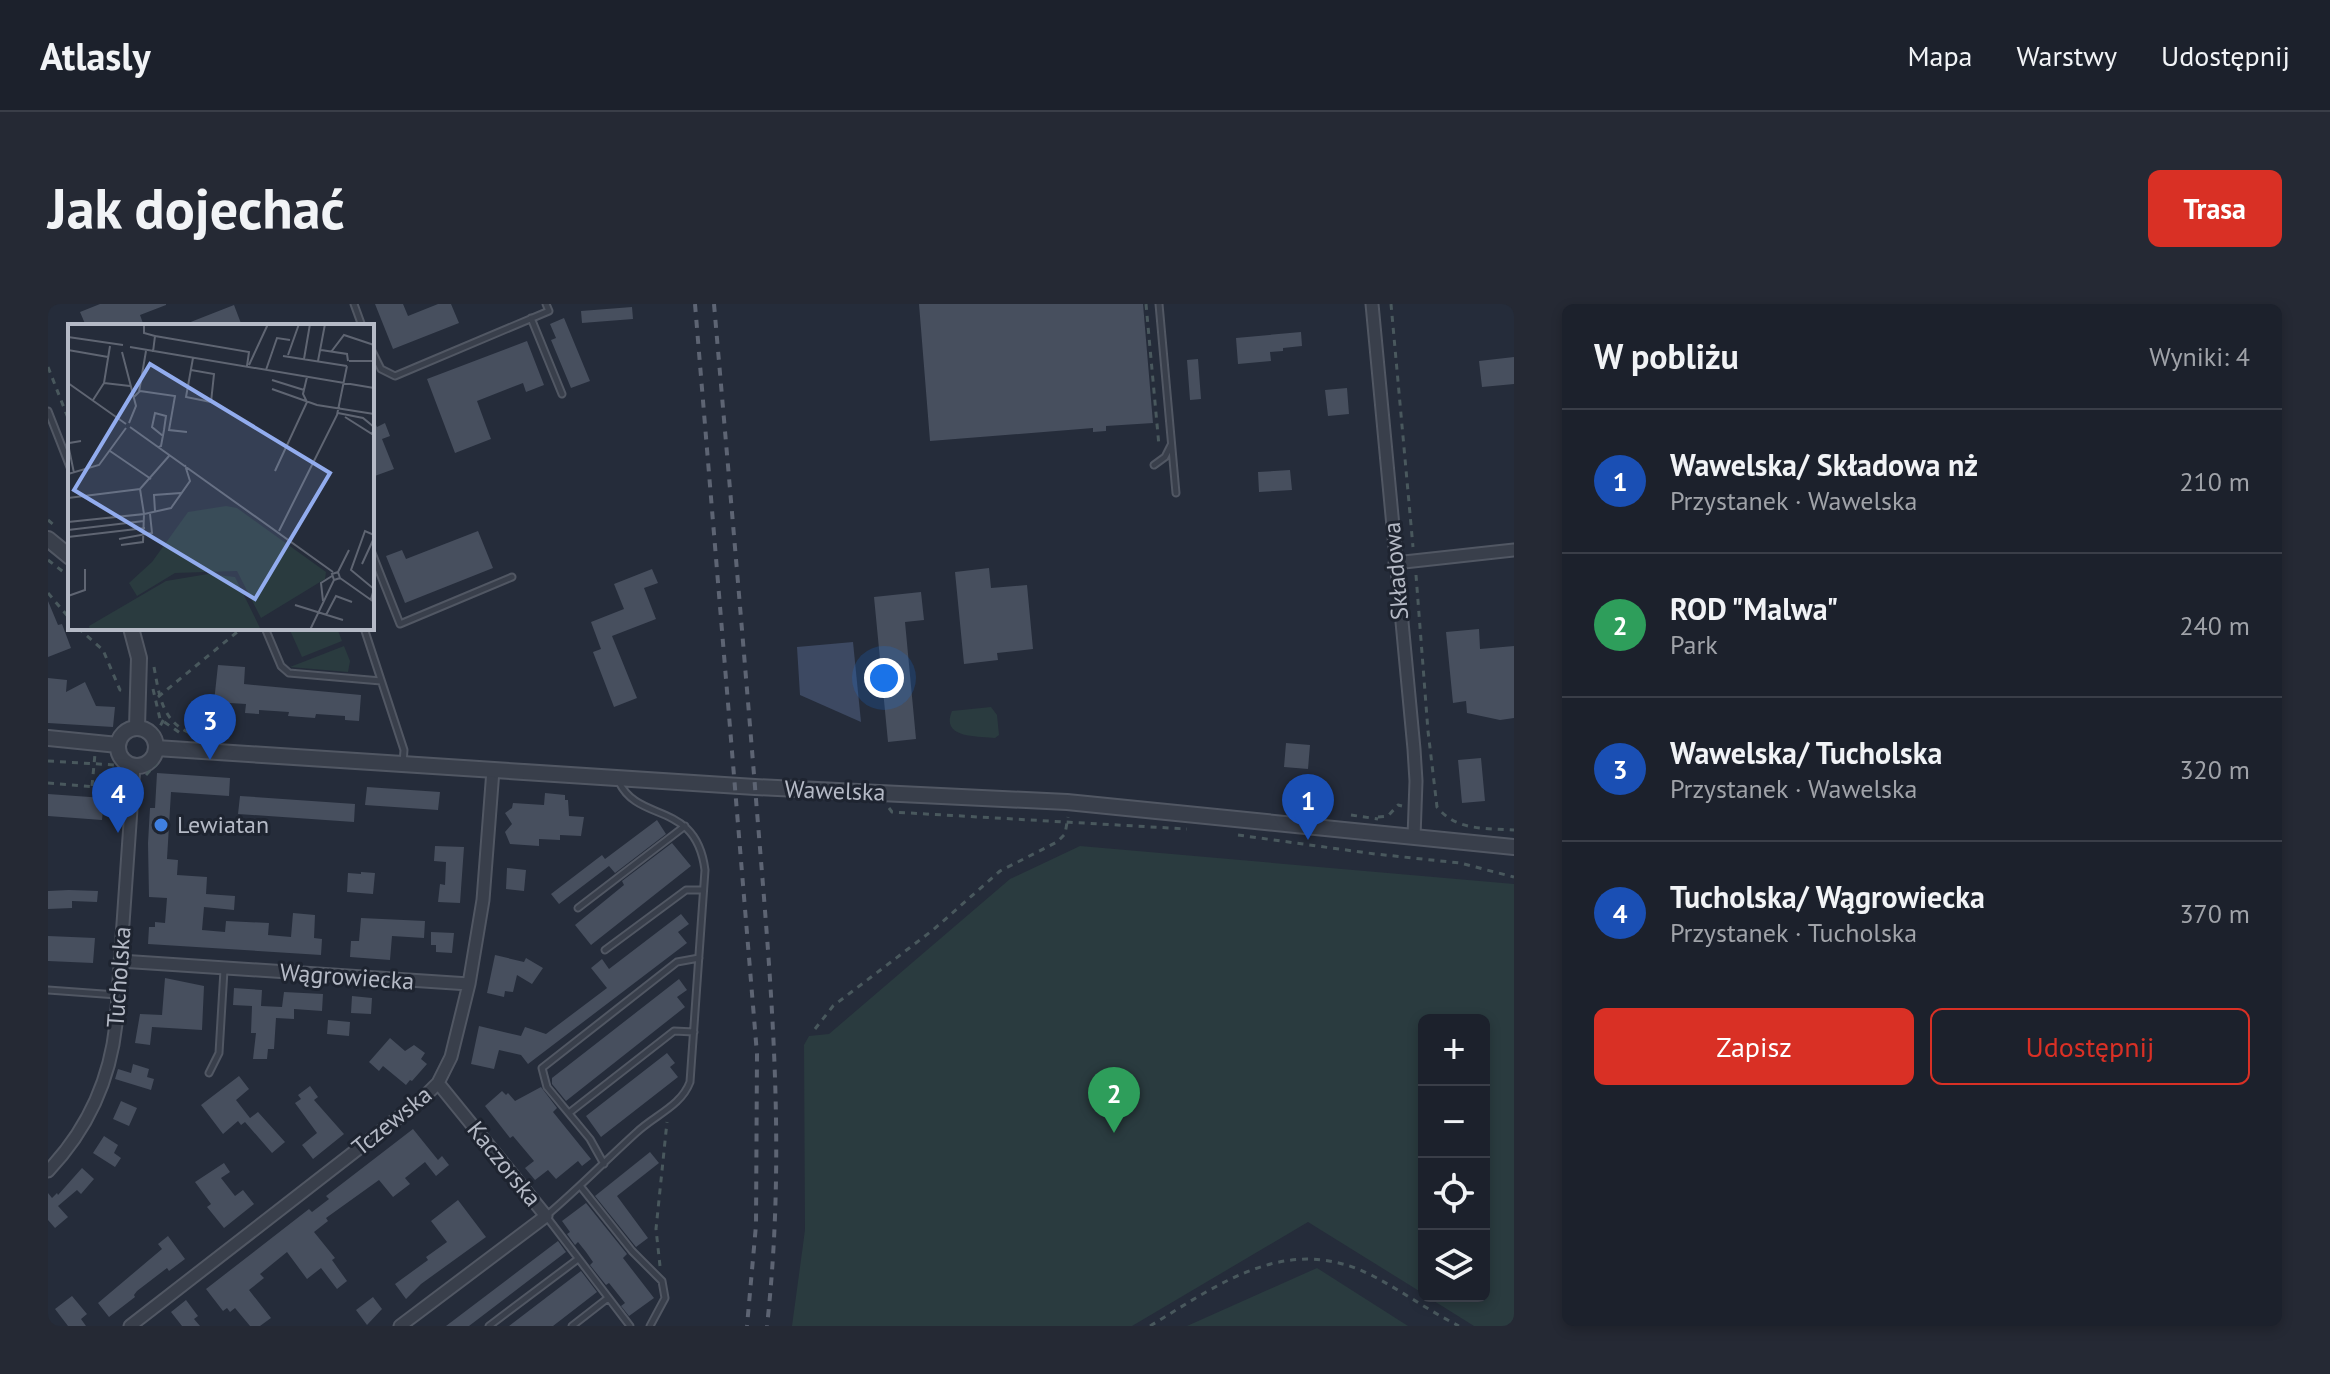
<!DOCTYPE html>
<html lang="pl">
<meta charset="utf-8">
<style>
body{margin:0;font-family:"PT Sans",sans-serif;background:#252934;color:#f1f3f6}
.controls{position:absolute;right:24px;bottom:24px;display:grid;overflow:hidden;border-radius:12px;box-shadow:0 4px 12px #0003}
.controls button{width:72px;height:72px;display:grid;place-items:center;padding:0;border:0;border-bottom:2px solid #3a3e48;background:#1c212c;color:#f1f3f6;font:40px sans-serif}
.you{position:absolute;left:836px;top:374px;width:28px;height:28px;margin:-20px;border:6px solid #fff;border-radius:50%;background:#1a73e8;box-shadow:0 0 0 12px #1a73e833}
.badge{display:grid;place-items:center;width:52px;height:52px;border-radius:50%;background:#d93025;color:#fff;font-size:26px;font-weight:700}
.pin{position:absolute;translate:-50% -66px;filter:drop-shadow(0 2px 4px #0008)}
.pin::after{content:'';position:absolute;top:42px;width:28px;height:24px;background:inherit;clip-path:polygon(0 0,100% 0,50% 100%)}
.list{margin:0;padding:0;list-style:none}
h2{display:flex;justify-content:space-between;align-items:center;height:104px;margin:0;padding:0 32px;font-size:34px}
h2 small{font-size:26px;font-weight:400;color:#a0a3a9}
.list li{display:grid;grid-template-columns:52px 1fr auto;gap:24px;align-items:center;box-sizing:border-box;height:144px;padding:0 32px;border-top:2px solid #3a3e48}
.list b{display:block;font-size:30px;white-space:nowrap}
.list p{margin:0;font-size:26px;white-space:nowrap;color:#a0a3a9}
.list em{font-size:26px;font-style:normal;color:#a0a3a9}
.actions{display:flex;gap:16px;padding:24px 32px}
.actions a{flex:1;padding:18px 0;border:2px solid #d93025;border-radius:12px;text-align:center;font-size:28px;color:#d93025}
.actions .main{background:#d93025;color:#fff}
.icon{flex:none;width:44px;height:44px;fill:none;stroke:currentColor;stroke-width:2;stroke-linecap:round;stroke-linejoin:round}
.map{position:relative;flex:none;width:1466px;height:1022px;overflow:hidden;border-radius:12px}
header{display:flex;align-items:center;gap:48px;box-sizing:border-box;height:112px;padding:0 40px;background:#1c212c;border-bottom:2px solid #3a3e48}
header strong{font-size:38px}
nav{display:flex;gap:44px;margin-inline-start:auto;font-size:28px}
.intro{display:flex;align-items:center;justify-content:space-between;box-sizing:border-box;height:192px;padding:0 48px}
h1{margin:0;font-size:56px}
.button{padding:20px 36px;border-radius:12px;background:#d93025;color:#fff;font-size:28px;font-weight:700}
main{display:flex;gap:48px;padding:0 48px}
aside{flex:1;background:#1c212c;border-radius:12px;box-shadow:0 4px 12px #0003}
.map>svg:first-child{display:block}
</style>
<header>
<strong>Atlasly</strong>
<nav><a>Mapa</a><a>Warstwy</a><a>Udostępnij</a></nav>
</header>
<div class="intro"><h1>Jak dojechać</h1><a class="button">Trasa</a></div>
<main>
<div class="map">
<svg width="1466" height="1022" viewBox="0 0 1466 1022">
<rect width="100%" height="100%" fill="#252c3a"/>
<path fill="#2a3b3f" d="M241 324H289L294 337 254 353Z
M296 342 302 357 300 368 242 363Z
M943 403 949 411 951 431 947 434C930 432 892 435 904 407Z
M1032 542 1466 580V1022H1426L1378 992H1436V716H1376V990L1260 918 1084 1022H744L757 926 756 741 761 732 781 730 962 575Z
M1269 964 1360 1022H1139Z"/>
<path fill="#3d4962" d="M805 338 813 418 752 391 749 343Z"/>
<path fill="#474f5e" d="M52 0H118V1L92 11 96 22H38L32 8Z
M327 0H355L360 12 390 0H403L411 19 345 45Z
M871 0H1095L1105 119 1058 122V127L1045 128V124L882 137Z
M186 1 194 22H135V21Z
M584 3 585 15 534 19 533 7Z
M516 14 542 77 523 84 503 36 508 34 502 20Z
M1253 28 1254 42 1235 44V47L1222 48 1223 57 1190 60 1188 34Z
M479 37 496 81 478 88 475 79 429 97 443 135 407 149 379 75Z
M1466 53V80L1434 83 1431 57Z
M1150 55 1153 95 1142 96 1139 56Z
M1299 84 1301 110 1280 112 1277 86Z
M324 112 329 123 337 119 342 132 334 135 346 165 324 173Z
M1242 166 1244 186 1211 188 1210 168Z
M430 227 445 264 357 299 338 252 354 246 358 255Z
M941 264 943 284 979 281 985 345 949 349 950 356 916 360 907 268Z
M604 265 610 279 596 284 608 315 564 332 589 394 566 403 545 348 553 345 543 318 576 305 566 280Z
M873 288 876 316 857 318 868 435 840 438 826 293Z
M0 297 10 321 14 320 23 344 0 353Z
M1431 325 1432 345 1466 342V414L1452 416 1419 409 1418 397 1405 399 1398 328Z
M170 361 197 363 196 380 313 391 311 417 297 416V412L268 410 267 414 240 412 241 408 211 406V410L197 409 198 400 166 398Z
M0 374 19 376 18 388 37 378 48 402 67 403 65 423 0 419Z
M1238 439 1262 441 1260 465 1236 463Z
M1433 454 1437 497 1414 499 1410 456Z
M109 469 182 474 181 492 123 488 119 555 130 556 129 571 159 573 158 590 187 592 186 606 156 603 154 626 177 628 178 617 221 619 220 631 243 633 245 609 267 611 266 634 274 635 273 651 100 640 101 623H107V618L117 619 119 594 101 593 100 539 102 504H107Z
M319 483 392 488 390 506 317 501Z
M497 489 517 491V496H520L521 512 536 513 533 532 512 531V536L491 535V542L462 540 457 528 464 520 457 509 464 504 465 499 496 501Z
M0 490 56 494 54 516 0 512Z
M192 492 307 500 306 518 190 510Z
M609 516 618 530 567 569 561 562 511 600 503 590 554 551 557 555Z
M624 539 643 562 543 641 527 621 576 581 574 577Z
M387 542 416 543 412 599 390 598 392 580 397 581 398 558 386 557Z
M459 564 478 566 476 587 458 585Z
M313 568 327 569 325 590 299 588 300 569 313 570Z
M21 586 50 587 49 598 24 597V604L0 605V587Z
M633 610 641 620 630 628 639 639 480 760 473 751 451 746 446 765 423 760 431 722 473 732 477 723 498 730 559 684 543 664 554 655 561 665Z
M313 614 377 617 376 634 344 632 342 656 302 653 303 637H311Z
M383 628 406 629 404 649 388 648V641H383Z
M0 632 47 634 45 659 0 657Z
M447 651 476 658 478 654 495 664 484 680 469 671 465 688 457 687 456 693 439 689Z
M117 674 156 682 154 726 104 723 102 741 87 739 92 710 114 711Z
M631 675 639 686 629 693 637 703 518 797 504 780V774Z
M186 684 214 686 213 702 234 703 236 688 275 690 274 707 246 705V715L228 714 226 745H220L219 755H205L208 729H203L204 702 185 701Z
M304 692 324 694 323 710 303 709Z
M280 716 302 718 301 732 279 730Z
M342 734 357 747 366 741 377 749 373 755 379 760 364 777 362 776 358 781 335 762 331 767 321 758Z
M619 749 627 759 622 763 630 773 553 833 538 812Z
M85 760 101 765 99 773 106 775 103 786 67 775 70 765 83 769Z
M191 772 201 785 188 796 202 814 210 808 237 838 224 849 197 818 193 821 190 817 175 830 153 801Z
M262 782 270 793 266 796 296 830 265 855 254 841 269 829 247 799 253 795 250 791Z
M493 783 509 804 505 808 543 855 534 862 530 857 508 875 500 866 487 876 477 864 486 857 465 832 462 834 437 802 454 787 458 791 460 789 467 797Z
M73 797 89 804 81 822 65 815Z
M365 825 390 856 394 852 401 861 388 872 377 858 357 874 362 880 345 893 331 876 278 914 280 917 266 928 287 954 284 956 299 977 289 985 273 964 259 975 239 948 212 970 216 974 201 986 223 1014 212 1022H202L187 1004 182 1008 179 1004 175 1007 158 985 261 905 264 908 281 895 278 892Z
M56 832 70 841 66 849 73 854 67 863 45 849Z
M602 848 611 859 569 892 600 934 588 943 547 892Z
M176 859 182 868 173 874 187 892 195 886 206 900 176 924 159 903 163 900 147 878Z
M34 864 46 875 33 890 29 886 10 902 20 913 7 924 0 916V889L4 894 9 889 10 891Z
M410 896 438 933 373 980 358 995 347 980 380 956 378 953 399 938 383 917Z
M538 899 579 950 575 954 606 994 581 1012 573 1002 577 999 561 979 558 981 542 961 545 958 538 948 530 938 527 941 519 930 522 928 514 917Z
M120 932 137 955 121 967 119 964 89 987 86 991 87 993 61 1013 50 999 114 945 110 940Z
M510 937 518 948 421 1022H398Z
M533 967 549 988 505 1022H461Z
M24 992 39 1010 33 1015 38 1022H20L7 1005Z
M325 993 334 1005 319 1021 308 1006Z
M138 996 150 1012 146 1015 152 1022H134L123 1008Z"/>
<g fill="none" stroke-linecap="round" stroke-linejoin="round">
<g stroke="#515763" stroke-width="9">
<path id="service" d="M306 0 314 22
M1111 0 1128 189
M483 14 514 90
M324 47 333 65 347 72 501 7 498 0
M0 107 22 163
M1106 161 1117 153 1123 141
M324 249 352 320 464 273
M217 324 233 362 241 369 333 377
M316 324 356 446 355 459
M571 478C591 520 648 496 657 566L642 778C633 802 607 811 589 828 558 856 530 885 498 912L582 1022
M530 604 637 522
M557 646 638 586H655
M0 686 69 691
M161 769 171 749 176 666
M521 809 626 727 646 728
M556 860 542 835 499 783 494 764 629 658 651 654
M533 883 584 947 614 977 617 994 602 1022
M441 1022 530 955
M524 1022 560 994"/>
</g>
<g stroke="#515763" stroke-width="15">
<path id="minor" d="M1324 0 1366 445 1368 477 1366 533
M1347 259 1466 246
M72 657 421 680
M0 867C39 826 62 776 68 720L86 462
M82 1022 373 796 390 779 403 753 421 680 435 596 445 466
M352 1022 498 912 390 779"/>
</g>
<g stroke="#515763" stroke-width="18">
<path id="tertiary" d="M0 235 22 253
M83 324 91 354 89 423
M70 443a19 19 0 1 1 38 0a19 19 0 1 1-38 0Z
M0 434 70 441
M108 444 707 483 1019 498 1466 543"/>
</g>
<path stroke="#49585d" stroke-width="3" stroke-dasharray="6 6" stroke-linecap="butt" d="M1098 0 1111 142
M1343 0 1365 243
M0 63 22 119
M0 216 7 222
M0 256 22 273
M1368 271 1380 427 1389 503C1408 527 1437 524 1466 526
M0 289 22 315
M30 324 55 346 72 386 76 387
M106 363C112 396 115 422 151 432
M105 385 112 415 135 431
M110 393 194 324
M107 432 118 411
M0 457 67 461 71 481
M98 471 109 459
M0 479 72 485
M44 482 47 450
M841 504 844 508 1139 525
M1303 511 1330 515
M1330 513 1340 512 1350 501 1354 502
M1190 531 1327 550 1412 559 1466 573
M767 725 785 702 885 626 952 567 1009 538 1017 530 1020 513
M612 962 608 925 619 818
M1102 1022C1173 979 1240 928 1325 972 1354 987 1381 1007 1411 1022"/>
<use href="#service" stroke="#393f4b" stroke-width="5"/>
<use href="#minor" stroke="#393f4b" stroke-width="11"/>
<use href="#tertiary" stroke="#393f4b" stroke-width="14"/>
<path stroke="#5d6473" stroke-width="4" stroke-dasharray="8 8" stroke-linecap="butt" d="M647 0 709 750 708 921 699 1022
M666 0C681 173 696 346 710 520 724 691 738 849 719 1022"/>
</g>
<circle fill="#3f7fe0" stroke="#1e2430" stroke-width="3" cx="113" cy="521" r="8"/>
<g text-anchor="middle" stroke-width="6" stroke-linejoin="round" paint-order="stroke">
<g font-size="24" fill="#b5bac6" stroke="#1e2430">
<text transform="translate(1348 267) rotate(-95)" y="8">Składowa</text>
<text transform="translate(787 487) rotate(2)" y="8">Wawelska</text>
<text transform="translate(71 673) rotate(-86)" y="8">Tucholska</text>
<text transform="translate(299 673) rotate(4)" y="8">Wągrowiecka</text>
<text transform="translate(344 817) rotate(-39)" y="8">Tczewska</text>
<text transform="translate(456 860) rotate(51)" y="8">Kaczorska</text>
</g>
<g font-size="24" fill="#b5bac6" stroke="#1e2430" text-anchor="start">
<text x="129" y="529">Lewiatan</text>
</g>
</g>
<g transform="translate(20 20)">
<rect width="306" height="306" fill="#252c3a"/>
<path d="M158 182 169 184 258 248 257 255 193 294 169 247 107 249 69 272 61 259 84 238 120 188ZM140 250 167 253 193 306H22L21 302 98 257Z" fill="#2a3b3f"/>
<path fill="none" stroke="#5f6572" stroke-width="2" d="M76 0V9L87 12 85 28M87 12 181 28 179 42M0 13 55 21M62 23 306 64M0 26 40 33M253 26 279 30 280 37M54 28 68 82 61 99M263 28 276 11 306 21M220 31 231 0M215 32 279 42M236 35 242 0M250 37 257 0M281 37H306M181 41 200 0M123 46 146 50 143 78 118 73 125 34M198 46 209 14 222 16M204 56 236 66M0 59 58 100M36 59 62 62M204 65 249 81 306 90M72 67 107 72 101 106 119 108M66 73 71 68 78 27M25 76 36 59 42 22M270 89 295 94 306 103M277 93 304 110 306 105M62 103 265 248M0 105 1 119 13 117M0 120 6 149M91 123 93 122 96 106 98 92 87 89 84 103 95 112M42 127 83 155M207 147 239 78 235 70 239 53M0 150 31 141 58 104M0 174 72 165 101 132M87 187 86 171 113 169M0 198 76 190 72 165M0 206 76 197M211 207 269 91 279 42M0 213 77 204M51 215 84 209 82 190M53 221 75 218 76 190 103 184 122 157 117 141M294 240 306 214M270 248 281 226M272 254 306 278M0 272 17 266V245M303 275 306 265 283 246 297 207 306 211M255 277 253 259 264 252M227 281 275 296M258 291 268 272 284 278M242 306 266 256 264 250 270 248 272 254 266 256"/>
<path fill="#92acee" fill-opacity="0.15" stroke="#92acee" stroke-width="4" d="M82 40 262 149 187 275 6 166Z"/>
<rect width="306" height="306" fill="none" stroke="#b5bac6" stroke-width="4"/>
</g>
</svg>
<div class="controls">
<button>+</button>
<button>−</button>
<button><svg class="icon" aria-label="locate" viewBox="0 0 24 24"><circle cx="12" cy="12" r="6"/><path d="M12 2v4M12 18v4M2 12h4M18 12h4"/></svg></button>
<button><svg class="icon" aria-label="layers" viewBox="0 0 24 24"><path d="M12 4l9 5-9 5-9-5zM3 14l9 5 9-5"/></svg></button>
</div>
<div class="you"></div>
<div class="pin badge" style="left:1260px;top:536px;background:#1a4fb4">1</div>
<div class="pin badge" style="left:1066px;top:829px;background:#2e9e5b">2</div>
<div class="pin badge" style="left:162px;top:456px;background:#1a4fb4">3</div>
<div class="pin badge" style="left:70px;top:529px;background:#1a4fb4">4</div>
</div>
<aside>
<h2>W pobliżu<small>Wyniki: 4</small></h2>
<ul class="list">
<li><span class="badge" style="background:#1a4fb4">1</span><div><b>Wawelska/ Składowa nż</b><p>Przystanek · Wawelska</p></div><em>210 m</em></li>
<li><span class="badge" style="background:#2e9e5b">2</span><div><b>ROD &quot;Malwa&quot;</b><p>Park</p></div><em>240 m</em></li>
<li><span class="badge" style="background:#1a4fb4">3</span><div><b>Wawelska/ Tucholska</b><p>Przystanek · Wawelska</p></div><em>320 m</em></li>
<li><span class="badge" style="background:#1a4fb4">4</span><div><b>Tucholska/ Wągrowiecka</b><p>Przystanek · Tucholska</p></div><em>370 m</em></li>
</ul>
<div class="actions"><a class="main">Zapisz</a><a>Udostępnij</a></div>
</aside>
</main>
